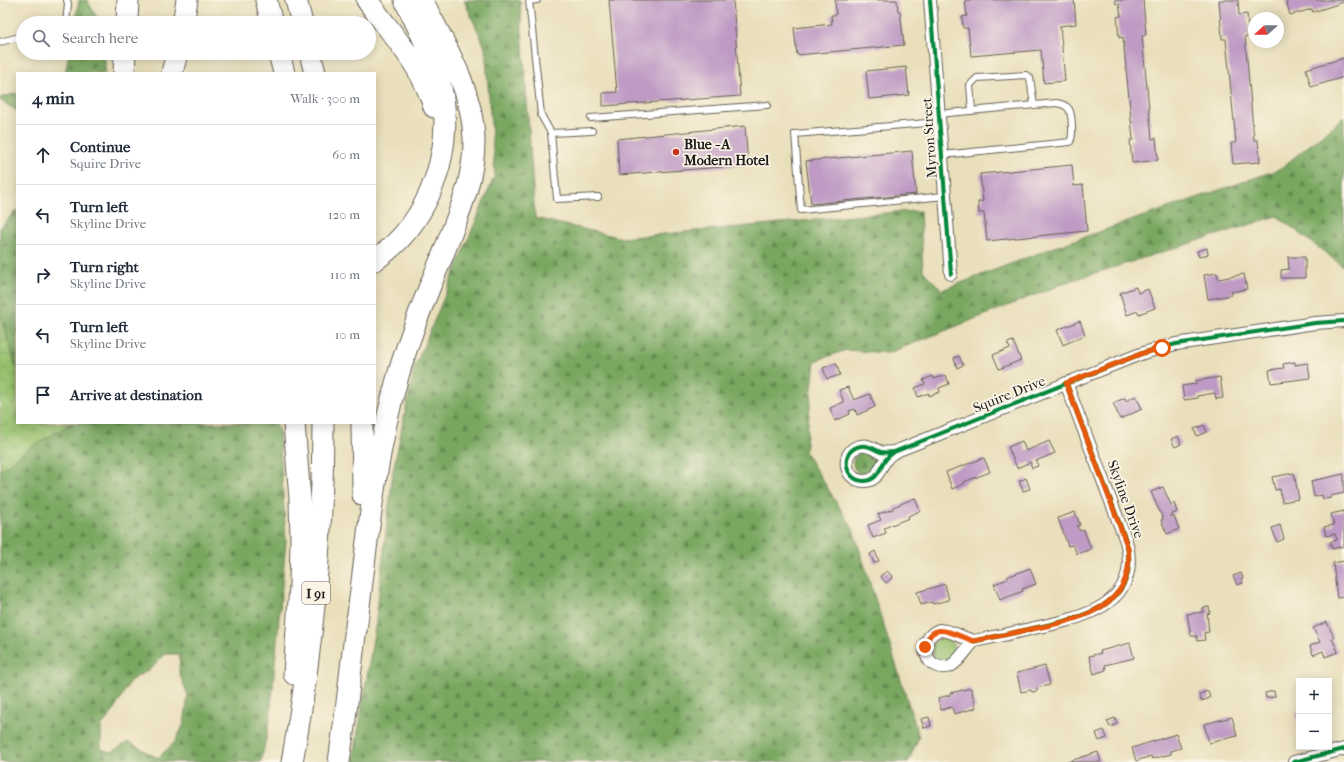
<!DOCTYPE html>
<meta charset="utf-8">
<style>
body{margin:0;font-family:"IM FELL French Canon",serif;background:#f2f2f3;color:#1f2937}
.controls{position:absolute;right:12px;bottom:12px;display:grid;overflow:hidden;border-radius:0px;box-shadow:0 2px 10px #0003}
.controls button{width:36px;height:36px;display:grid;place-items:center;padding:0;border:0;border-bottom:1px solid #e0e1e3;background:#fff;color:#1f2937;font:20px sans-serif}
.compass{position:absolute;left:1248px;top:12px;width:36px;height:36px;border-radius:50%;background:#fff;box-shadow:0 2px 10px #0003;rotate:249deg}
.stop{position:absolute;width:12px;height:12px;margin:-9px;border:3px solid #ea580c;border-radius:50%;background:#fff}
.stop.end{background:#ea580c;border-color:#fff;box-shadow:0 1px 4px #0008}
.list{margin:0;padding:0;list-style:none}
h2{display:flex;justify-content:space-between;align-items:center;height:52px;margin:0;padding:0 16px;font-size:17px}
h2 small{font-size:13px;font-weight:400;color:#747a83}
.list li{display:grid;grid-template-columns:26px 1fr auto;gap:12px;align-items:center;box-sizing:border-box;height:60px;padding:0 16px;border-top:1px solid #e0e1e3}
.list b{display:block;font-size:15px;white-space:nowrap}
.list p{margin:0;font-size:13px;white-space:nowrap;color:#747a83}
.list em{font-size:13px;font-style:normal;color:#747a83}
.icon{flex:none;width:22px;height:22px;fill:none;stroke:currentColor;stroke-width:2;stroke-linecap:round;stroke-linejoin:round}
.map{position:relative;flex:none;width:1344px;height:762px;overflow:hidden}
.search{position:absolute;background:#fff;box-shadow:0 2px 10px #0003;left:16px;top:16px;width:360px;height:44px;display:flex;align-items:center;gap:10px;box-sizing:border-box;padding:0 14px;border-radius:22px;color:#747a83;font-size:15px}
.panel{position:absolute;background:#fff;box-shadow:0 2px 10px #0003;left:16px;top:72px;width:360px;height:352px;border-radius:0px}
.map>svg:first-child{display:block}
</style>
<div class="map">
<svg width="1344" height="762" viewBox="0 0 1344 762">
<defs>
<pattern id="grass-dots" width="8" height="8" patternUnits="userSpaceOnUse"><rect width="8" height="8" fill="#97c16d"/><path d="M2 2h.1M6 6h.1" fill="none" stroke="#82a55e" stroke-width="1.8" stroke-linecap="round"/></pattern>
<pattern id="forest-firs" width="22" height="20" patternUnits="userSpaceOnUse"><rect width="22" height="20" fill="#79a760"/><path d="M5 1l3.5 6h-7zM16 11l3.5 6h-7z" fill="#62874e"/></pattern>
<pattern id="wetland-marsh" width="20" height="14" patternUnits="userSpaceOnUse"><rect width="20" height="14" fill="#97c16d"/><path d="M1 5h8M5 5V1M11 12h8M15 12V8" fill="none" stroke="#82a55e"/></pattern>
</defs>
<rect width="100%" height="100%" fill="#fcf5e5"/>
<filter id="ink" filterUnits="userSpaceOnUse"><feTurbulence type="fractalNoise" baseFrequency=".025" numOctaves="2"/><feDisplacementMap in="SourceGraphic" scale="8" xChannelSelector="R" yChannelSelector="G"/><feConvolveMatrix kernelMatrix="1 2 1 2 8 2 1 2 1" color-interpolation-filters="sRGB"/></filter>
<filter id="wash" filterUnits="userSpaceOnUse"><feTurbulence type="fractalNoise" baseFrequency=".012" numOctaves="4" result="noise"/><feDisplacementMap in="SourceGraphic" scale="16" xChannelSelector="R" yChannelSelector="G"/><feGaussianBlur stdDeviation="0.9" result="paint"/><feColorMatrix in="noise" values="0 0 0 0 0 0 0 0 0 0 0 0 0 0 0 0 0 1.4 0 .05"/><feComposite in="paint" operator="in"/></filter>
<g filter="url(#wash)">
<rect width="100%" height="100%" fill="#e9dfbb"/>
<path fill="url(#grass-dots)" stroke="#5a6e44" d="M932 649a11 11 0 1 1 22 0a11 11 0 1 1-22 0Z"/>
<path fill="url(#forest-firs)" stroke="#4a623e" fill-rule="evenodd" d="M79 0H87L100 23H75Z
M464 0H520L535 218 622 238 896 212 920 211 923 271 942 290 1055 247 1280 169 1344 117V267L1277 216 1070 281 889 353 846 350 815 361 805 452 853 529 919 737 908 762H353L375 627 393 471 414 369 495 175 485 47Z
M69 53H105V73H65Z
M17 93V111L0 100V98Z
M17 209V370L0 314V228Z
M72 423H276L279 432 286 541 270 719 261 762H0V471L27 450ZM164 654H180L179 673 188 695 184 724 175 742 158 758 128 742 112 752 101 749V726L113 712 130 681 153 667Z
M853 463a11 11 0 1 1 22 0a11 11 0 1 1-22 0Z"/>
<path fill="url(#wetland-marsh)" stroke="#5a6e44" d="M0 314 17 370V423H72L27 450 0 471Z"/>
<g id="blocks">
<path fill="#be9ac4" d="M609 0H733L740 96 603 106V93L617 92Z
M835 0H897L898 11H900L904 45 797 55 794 28 832 24 831 15H836Z
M965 0H1074L1076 24 1060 26 1065 81 1044 83 1041 50 971 56 968 28H963L962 17 967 16Z
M1115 0H1143L1146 35 1142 36 1152 139 1156 138 1158 160 1132 163 1130 140H1133L1123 37 1119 38 1117 17 1121 16 1119 4H1116Z
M1219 0H1238L1239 15 1247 14 1249 36H1245L1254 140H1258L1260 162 1233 164 1231 143H1236L1226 39H1222Z
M1286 0H1344V2L1313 12 1312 9 1290 15Z
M1344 58V77L1311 87 1306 69Z
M906 67 909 95 869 99 866 71Z
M745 126 748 165 619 175 617 139Z
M912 151 916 194 811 204 806 161Z
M1072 165 1074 186 1083 185 1087 231 987 241 984 213H979L978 202 983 201 980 174Z
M1207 248 1208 254 1199 257 1197 251Z
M1288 257H1305V278H1281V270L1289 269Z
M1217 273 1219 279 1244 274 1247 289 1231 292 1232 295 1208 299 1204 275Z
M1136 287 1138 293 1148 289 1155 308 1139 314 1138 311 1127 315 1120 293Z
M1080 321 1085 335 1063 345 1057 330Z
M1013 341 1021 360 999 369 993 355 1010 348 1007 343Z
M959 356 963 365 957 368 954 358Z
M1295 362V365L1308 363 1310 378 1271 383 1269 370 1284 368 1283 364Z
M836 363 840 375 827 379 823 368Z
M946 375 949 384 939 388 940 392 929 396V393L918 397 915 388 925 384 923 380 933 376 934 379Z
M1220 377 1223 398 1216 399 1215 393 1197 396 1198 398 1184 400 1182 386 1196 384 1195 381Z
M848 387 854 400 870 394 875 407 857 415 855 409 849 411 850 414 835 421 830 408 844 402 839 390Z
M1136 396 1142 409 1120 419 1113 403 1125 398 1126 401Z
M1204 425 1207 432 1197 436 1194 429Z
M1178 436 1181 444 1175 447 1171 439Z
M1022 441 1026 451 1049 441 1055 453 1036 461 1038 466 1032 468 1030 462 1017 468 1008 447Z
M984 458 990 472 964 482V484L952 489 946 472Z
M1294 473 1299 499 1282 502 1280 489 1275 490 1272 477Z
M1344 474V493L1330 496 1331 498 1323 499 1322 495 1314 497 1311 481Z
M1026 478 1030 489 1023 491 1019 481Z
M1163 487 1171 505 1174 503 1177 512 1170 515 1171 517 1174 516 1179 529 1167 534 1161 520 1163 519 1151 492Z
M915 498 920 511 908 516 909 518 884 528 886 533 873 538 868 525 881 520 878 514 893 509V507Z
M1344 511V546L1332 549 1330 542 1337 540 1335 534 1326 536 1324 527 1334 525 1331 514Z
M1075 512 1080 525 1077 526 1080 531 1084 530 1091 549 1077 554 1073 545 1068 546 1058 518Z
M1280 525 1284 539 1277 542 1272 528Z
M875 551 879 561 874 563 870 554Z
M1344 561V597L1337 598 1333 563Z
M1030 568 1036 584 1022 589 1023 591 1000 600 994 584 1008 579 1007 577Z
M887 571 893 577 886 583 880 576Z
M1241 573 1243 578 1241 579 1243 583 1237 585 1233 576Z
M945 584 949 600 933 604 932 602 921 605 917 592Z
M1209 607 1210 613 1207 614 1209 632 1204 633 1205 640 1197 641V636H1191L1187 614 1203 612V608Z
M1327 622 1334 637 1332 638 1338 652 1325 657 1323 651 1313 655 1310 646 1320 642 1313 628Z
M1130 643 1134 658 1105 665 1106 670 1094 674 1089 656 1101 653 1100 651Z
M1045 666 1050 685 1037 688V691L1032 692 1031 690 1021 692 1017 673Z
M971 688 976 708 954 714 952 707 941 710 938 698 950 695V693Z
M1208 691 1210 698 1201 701 1199 694Z
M1274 691 1275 697 1266 698 1265 693Z
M1299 712V723H1298L1296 713Z
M929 717 931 726 924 728 921 719Z
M1232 717 1237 736 1209 743 1204 724Z
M1115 718 1117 724 1110 727 1107 721Z
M1104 730 1107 738 1099 741 1096 733Z
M1176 734 1181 748 1171 751V754L1152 759 1151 756 1136 761 1132 748Z
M1098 752 1101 762H1067Z"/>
</g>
</g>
<g filter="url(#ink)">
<use href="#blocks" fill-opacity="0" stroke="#646054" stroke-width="1"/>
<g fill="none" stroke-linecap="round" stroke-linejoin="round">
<g stroke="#646054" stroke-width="8">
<path id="lane" d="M529 0 541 115 551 133
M529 1 537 0
M66 23 68 4 67 0
M0 42 23 36
M972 111 970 85 977 78 1026 75 1030 78 1034 105
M938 114 1056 103C1072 105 1071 113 1072 126 1072 132 1073 136 1070 142L942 155
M591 118 767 105
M939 122 795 134 801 210 945 196
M592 131 551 133 557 199 598 197"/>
</g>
<g stroke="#646054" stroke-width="14">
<path id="street" d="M930 0 951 274
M894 452C890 452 885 453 881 452 874 450 869 444 861 446 840 449 843 481 864 481 879 481 879 467 887 458 888 456 892 454 894 452L1143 353 1176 344 1315 323 1344 321
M939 630C951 630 962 638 974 641 967 648 958 663 950 666 927 674 914 640 939 630Z
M974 641C994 637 1014 633 1034 628 1082 618 1143 605 1126 541L1066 383
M1294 762 1344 749"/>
</g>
<g stroke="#646054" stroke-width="23">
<path id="highway" d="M266 0 272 23
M296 0 302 23
M367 0C391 34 423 66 434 107
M127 23 128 0
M183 23 187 0
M279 53 284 73
M310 53 315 73
M124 73 125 53
M172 73 177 53
M375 260C432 221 457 144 439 79 431 51 417 26 405 0
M294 423 300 499 301 540 300 585 294 674
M362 423 363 495
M356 630C367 546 374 459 398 376 410 334 427 293 444 252 458 215 475 179 474 138 472 87 444 44 422 0
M292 762C313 648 323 538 323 423
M339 762 345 719 357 618"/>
</g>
<use href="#lane" stroke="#fff" stroke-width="6"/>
<use href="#street" stroke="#fff" stroke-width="12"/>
<use href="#highway" stroke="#fff" stroke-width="21"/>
<g stroke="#fcf5e5" stroke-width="6">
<path id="cycleway" d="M930 0 951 274
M894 452C890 452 885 453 881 452 874 450 869 444 861 446 840 449 843 481 864 481 879 481 879 467 887 458 888 456 892 454 894 452L1143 353 1176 344 1315 323 1344 321
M974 641C994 637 1014 633 1034 628 1082 618 1143 605 1126 541L1066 383
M1294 762 1344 749"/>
</g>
<use href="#cycleway" stroke="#00873e" stroke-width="4"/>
</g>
</g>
<g fill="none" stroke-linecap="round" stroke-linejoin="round" filter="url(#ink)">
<path stroke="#ea580c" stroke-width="5" d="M925 647C932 617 956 636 974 641 995 637 1016 632 1037 628 1081 619 1136 606 1128 548L1066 383 1143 353 1162 348"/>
</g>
<circle fill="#c8321e" stroke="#fcf5e5" stroke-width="1.5" cx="676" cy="152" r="4"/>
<g text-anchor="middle" stroke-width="3.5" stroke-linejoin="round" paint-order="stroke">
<rect fill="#fcf5e5" stroke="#5f5d58" stroke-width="1" x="302" y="582" width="28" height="22" rx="3"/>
<g font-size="13" font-weight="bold" fill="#1c1c1c">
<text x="316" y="598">I 91</text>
</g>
<g font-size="14" fill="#1c1c1c" stroke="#fcf5e5">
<text transform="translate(929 138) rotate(-94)" y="5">Myron Street</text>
<text transform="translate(1009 394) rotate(-22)" y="5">Squire Drive</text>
<text transform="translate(1126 499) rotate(70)" y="5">Skyline Drive</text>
</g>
<g font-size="14" font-weight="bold" fill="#1c1c1c" stroke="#fcf5e5" text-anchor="start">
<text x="684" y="149">Blue - A<tspan x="684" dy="16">Modern Hotel</tspan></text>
</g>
</g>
</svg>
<div class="controls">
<button>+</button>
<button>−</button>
</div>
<svg class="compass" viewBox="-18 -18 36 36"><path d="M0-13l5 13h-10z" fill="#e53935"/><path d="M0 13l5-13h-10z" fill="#747a83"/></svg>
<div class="stop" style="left:1162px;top:348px"></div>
<div class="stop end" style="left:925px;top:647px"></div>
<div class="search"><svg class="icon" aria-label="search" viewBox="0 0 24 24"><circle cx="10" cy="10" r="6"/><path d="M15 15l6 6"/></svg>Search here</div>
<section class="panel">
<h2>4 min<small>Walk · 300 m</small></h2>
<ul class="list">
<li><svg class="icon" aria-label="ahead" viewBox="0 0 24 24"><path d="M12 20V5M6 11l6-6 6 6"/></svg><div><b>Continue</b><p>Squire Drive</p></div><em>60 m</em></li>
<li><svg class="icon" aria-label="left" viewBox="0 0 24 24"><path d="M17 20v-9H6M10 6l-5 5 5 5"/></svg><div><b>Turn left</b><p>Skyline Drive</p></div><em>120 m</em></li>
<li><svg class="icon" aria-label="right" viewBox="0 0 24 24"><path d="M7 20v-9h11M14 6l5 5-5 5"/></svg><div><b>Turn right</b><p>Skyline Drive</p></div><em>110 m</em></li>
<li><svg class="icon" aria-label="left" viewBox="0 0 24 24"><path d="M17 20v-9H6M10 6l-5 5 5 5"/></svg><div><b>Turn left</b><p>Skyline Drive</p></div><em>10 m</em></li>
<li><svg class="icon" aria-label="arrive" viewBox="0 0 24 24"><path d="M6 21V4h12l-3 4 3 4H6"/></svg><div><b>Arrive at destination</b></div></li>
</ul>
</section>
</div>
